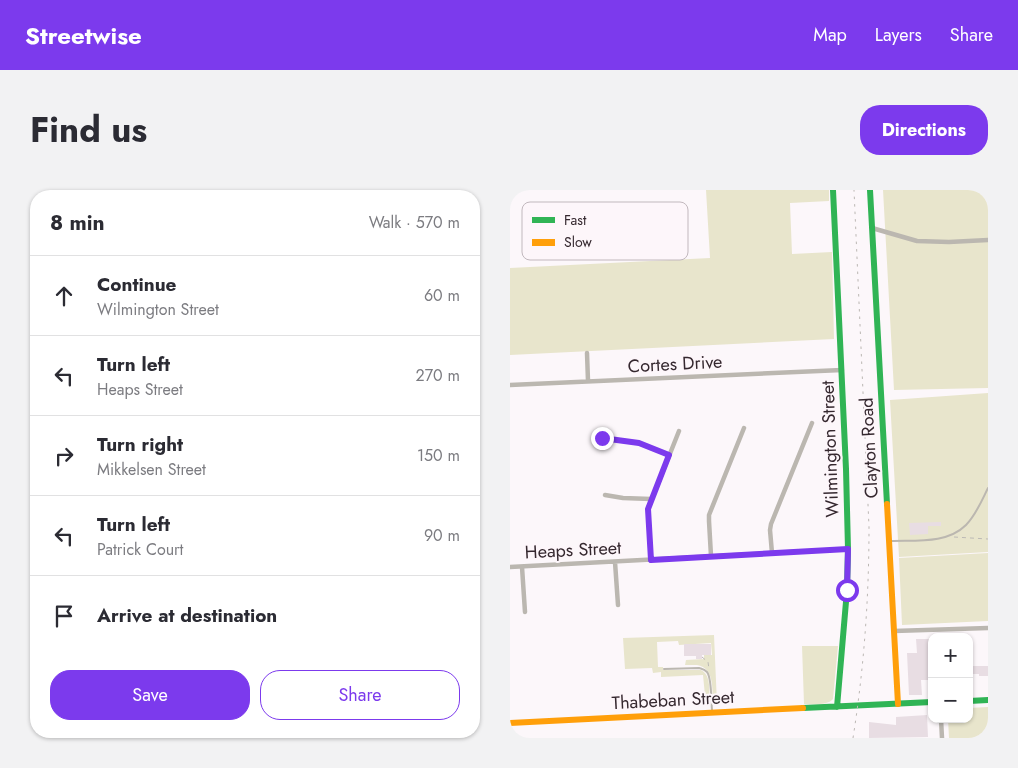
<!DOCTYPE html>
<meta charset="utf-8">
<style>
body{margin:0;font-family:Jost,sans-serif;background:#f2f2f3;color:#2b2b33}
.controls{position:absolute;right:15px;bottom:15px;display:grid;overflow:hidden;border-radius:10px;box-shadow:0 1px 4px #0004}
.controls button{width:45px;height:45px;display:grid;place-items:center;padding:0;border:0;border-bottom:1px solid #e1e1e2;background:#fff;color:#2b2b33;font:25px sans-serif}
.stop{position:absolute;width:15px;height:15px;margin:-11px;border:4px solid #7c3aed;border-radius:50%;background:#fff}
.stop.end{background:#7c3aed;border-color:#fff;box-shadow:0 1px 5px #0008}
.list{margin:0;padding:0;list-style:none}
h2{display:flex;justify-content:space-between;align-items:center;height:65px;margin:0;padding:0 20px;font-size:21px}
h2 small{font-size:16px;font-weight:400;color:#7c7c81}
.list li{display:grid;grid-template-columns:32px 1fr auto;gap:15px;align-items:center;box-sizing:border-box;height:80px;padding:0 20px;border-top:1px solid #e1e1e2}
.list b{display:block;font-size:19px;white-space:nowrap}
.list p{margin:0;font-size:16px;white-space:nowrap;color:#7c7c81}
.list em{font-size:16px;font-style:normal;color:#7c7c81}
.actions{display:flex;gap:10px;padding:15px 20px}
.actions a{flex:1;padding:11px 0;border:1px solid #7c3aed;border-radius:20px;text-align:center;font-size:18px;color:#7c3aed}
.actions .main{background:#7c3aed;color:#fff}
.icon{flex:none;width:28px;height:28px;fill:none;stroke:currentColor;stroke-width:2;stroke-linecap:round;stroke-linejoin:round}
.map{position:relative;flex:none;width:478px;height:548px;overflow:hidden;border-radius:20px}
header{display:flex;align-items:center;gap:30px;box-sizing:border-box;height:70px;padding:0 25px;background:#7c3aed;color:#fff}
header strong{font-size:24px}
nav{display:flex;gap:28px;margin-inline-start:auto;font-size:18px}
.intro{display:flex;align-items:center;justify-content:space-between;box-sizing:border-box;height:120px;padding:0 30px}
h1{margin:0;font-size:35px}
.button{padding:12px 22px;border-radius:20px;background:#7c3aed;color:#fff;font-size:18px;font-weight:700}
main{display:flex;gap:30px;padding:0 30px}
aside{flex:1;background:#fff;border-radius:20px;box-shadow:0 1px 4px #0004}
.map>svg:first-child{display:block}
</style>
<header>
<strong>Streetwise</strong>
<nav><a>Map</a><a>Layers</a><a>Share</a></nav>
</header>
<div class="intro"><h1>Find us</h1><a class="button">Directions</a></div>
<main>
<aside>
<h2>8 min<small>Walk · 570 m</small></h2>
<ul class="list">
<li><svg class="icon" aria-label="ahead" viewBox="0 0 24 24"><path d="M12 20V5M6 11l6-6 6 6"/></svg><div><b>Continue</b><p>Wilmington Street</p></div><em>60 m</em></li>
<li><svg class="icon" aria-label="left" viewBox="0 0 24 24"><path d="M17 20v-9H6M10 6l-5 5 5 5"/></svg><div><b>Turn left</b><p>Heaps Street</p></div><em>270 m</em></li>
<li><svg class="icon" aria-label="right" viewBox="0 0 24 24"><path d="M7 20v-9h11M14 6l5 5-5 5"/></svg><div><b>Turn right</b><p>Mikkelsen Street</p></div><em>150 m</em></li>
<li><svg class="icon" aria-label="left" viewBox="0 0 24 24"><path d="M17 20v-9H6M10 6l-5 5 5 5"/></svg><div><b>Turn left</b><p>Patrick Court</p></div><em>90 m</em></li>
<li><svg class="icon" aria-label="arrive" viewBox="0 0 24 24"><path d="M6 21V4h12l-3 4 3 4H6"/></svg><div><b>Arrive at destination</b></div></li>
</ul>
<div class="actions"><a class="main">Save</a><a>Share</a></div>
</aside>
<div class="map">
<svg width="478" height="548" viewBox="0 0 478 548">
<rect width="100%" height="100%" fill="#fcf7fa"/>
<path fill="#e8e5cc" d="M196 0H319V11L280 13 282 64 322 62 324 149 0 165V78L200 68Z
M373 0H478V198L384 200Z
M478 203V362L389 367 380 210Z
M478 363V431L392 435 389 368Z
M204 445 207 514H203C202 500 205 478 187 475 183 475 179 475 175 475L176 470 194 469V465H202L201 453 169 455 168 451 147 452 148 477H153V480H191C202 485 199 504 199 516H196L193 485 151 487V482L143 483 142 478 115 479 113 448Z
M292 456H328L323 509C317 516 303 514 294 514Z
M478 517V548H439L438 529H459V518Z"/>
<path fill="#e8dde3" d="M431 332V336H418V344L400 345 399 333Z
M406 449H419L420 462H422V490H411L412 505H399L397 463H407Z
M174 454H201V465H192V469H186V466H174Z
M459 476H478V486H469V484H459Z
M417 525 418 547 359 548V532L386 535V527Z"/>
<g fill="none" stroke-linecap="round" stroke-linejoin="round">
<path stroke="#bcb9b5" stroke-width="1" stroke-dasharray="4 4" stroke-linecap="butt" d="M444 347 478 349
M192 467 198 472 199 479"/>
<path stroke="#bbb7b0" stroke-width="2" d="M381 351C406 350 437 354 456 335 466 325 472 310 478 298
M154 479 189 478C192 479 194 479 197 482 202 488 201 512 202 520"/>
<path stroke="#bbb7b0" stroke-width="4.5" d="M362 38 407 51 439 52 478 50
M77 163 78 191
M0 195 332 180
M92 248 129 253 159 265
M95 305 113 308 141 309
M262 363 260 340 261 334 302 233
M201 366 199 331V325L234 238
M141 370 138 319 169 241
M105 372 108 415
M0 377 338 359
M12 377 15 422
M384 441 478 438
M431 529 432 548"/>
<path stroke="#30b455" stroke-width="6" d="M323 0 336 279 338 359 337 400 327 517
M360 0 377 314
M459 511 478 510
M293 518 422 512"/>
<path stroke="#ff9f0a" stroke-width="6" d="M377 314 388 514
M0 533 293 518"/>
<path stroke="#bbb7b3" stroke-width="1" stroke-dasharray="2.5 5" stroke-linecap="butt" d="M343 548C354 478 359 408 359 337L344 0"/>
</g>
<g fill="none" stroke-linecap="round" stroke-linejoin="round">
<path stroke="#7c3aed" stroke-width="6" d="M92 248 129 253 159 265 138 319 141 370 338 359 337 400"/>
</g>
<g text-anchor="middle" stroke-width="4" stroke-linejoin="round" paint-order="stroke">
<g font-size="18" fill="#35282f" stroke="#fdf6fa">
<text transform="translate(165 174) rotate(-3)" y="6">Cortes Drive</text>
<text transform="translate(359 258) rotate(-93)" y="6">Clayton Road</text>
<text transform="translate(320 259) rotate(-92)" y="6">Wilmington Street</text>
<text transform="translate(63 360) rotate(-3)" y="6">Heaps Street</text>
<text transform="translate(163 510) rotate(-3)" y="6">Thabeban Street</text>
</g>
</g>
<rect x="12" y="12" width="166" height="58" rx="8" fill="#fdf6fa" stroke="#c1b8bd" stroke-width="1"/>
<rect x="22" y="27" width="23" height="6" fill="#30b455"/>
<rect x="22" y="49" width="23" height="7" fill="#ff9f0a"/>
<g font-size="14" fill="#35282f">
<text x="54" y="35">Fast</text>
<text x="54" y="57">Slow</text>
</g>
</svg>
<div class="controls">
<button>+</button>
<button>−</button>
</div>
<div class="stop" style="left:337px;top:400px"></div>
<div class="stop end" style="left:92px;top:248px"></div>
</div>
</main>
